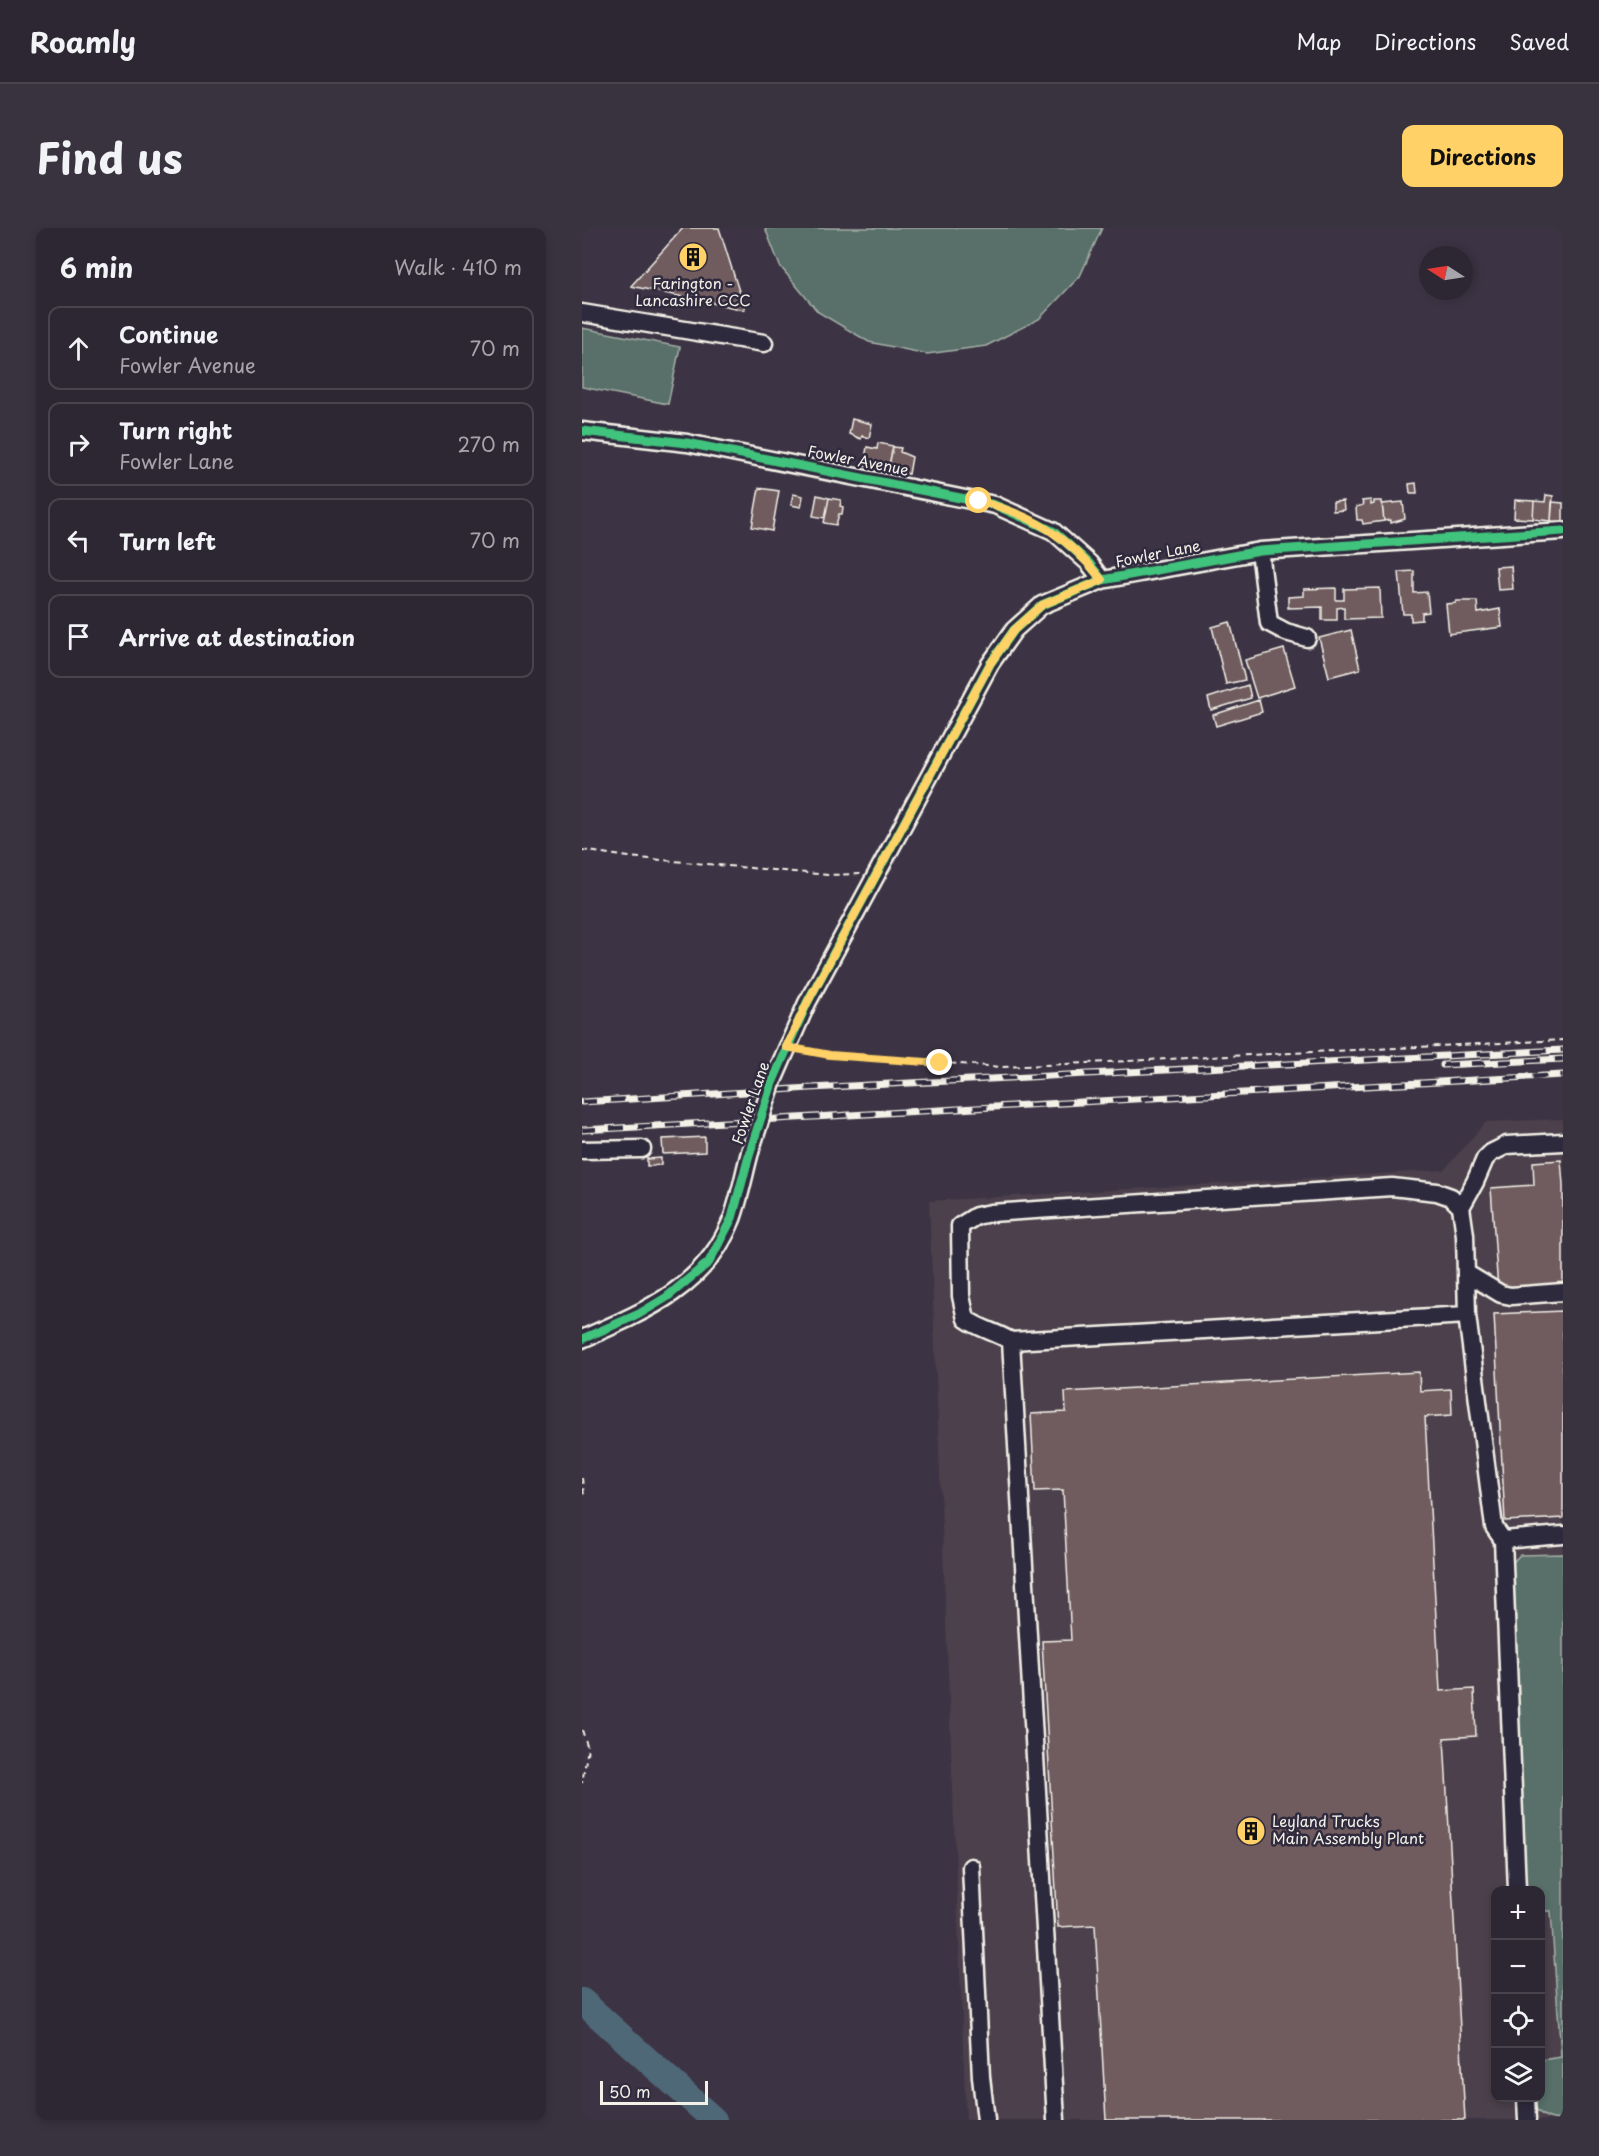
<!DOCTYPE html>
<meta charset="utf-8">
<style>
body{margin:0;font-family:"Playpen Sans",sans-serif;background:#39333f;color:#f1f3f6}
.controls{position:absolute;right:18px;bottom:18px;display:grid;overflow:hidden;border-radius:12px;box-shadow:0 3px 9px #0003}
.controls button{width:54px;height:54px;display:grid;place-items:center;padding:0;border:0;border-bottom:2px solid #48444e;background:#2d2733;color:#f1f3f6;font:30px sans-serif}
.compass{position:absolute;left:837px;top:18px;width:54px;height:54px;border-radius:50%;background:#2d2733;box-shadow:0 3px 9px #0003;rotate:282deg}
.scale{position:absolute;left:18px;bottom:15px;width:108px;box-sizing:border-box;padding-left:6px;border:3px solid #f4f1e8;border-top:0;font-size:16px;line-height:21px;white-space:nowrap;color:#f4f1e8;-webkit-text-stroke:4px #2f2a3d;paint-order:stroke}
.stop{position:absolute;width:18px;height:18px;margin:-14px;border:4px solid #ffd166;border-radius:50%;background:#fff}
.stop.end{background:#ffd166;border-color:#fff;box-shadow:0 2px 6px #0008}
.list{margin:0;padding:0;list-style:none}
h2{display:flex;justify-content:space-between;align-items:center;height:78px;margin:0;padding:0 24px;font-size:26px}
h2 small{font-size:20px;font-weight:400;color:#a7a5ac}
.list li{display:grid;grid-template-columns:39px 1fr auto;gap:18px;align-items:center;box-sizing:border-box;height:84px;margin:0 12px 12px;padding:0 12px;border:2px solid #48444e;border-radius:12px}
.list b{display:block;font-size:22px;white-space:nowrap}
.list p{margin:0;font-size:20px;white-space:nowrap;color:#a7a5ac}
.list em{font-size:20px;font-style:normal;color:#a7a5ac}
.icon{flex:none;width:33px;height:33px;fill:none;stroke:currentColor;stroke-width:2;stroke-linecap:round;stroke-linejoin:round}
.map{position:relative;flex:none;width:981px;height:1892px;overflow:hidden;border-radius:12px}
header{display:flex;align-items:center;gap:36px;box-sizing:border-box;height:84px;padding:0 30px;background:#2d2733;border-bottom:2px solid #48444e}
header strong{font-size:28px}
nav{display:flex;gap:33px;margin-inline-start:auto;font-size:21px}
.intro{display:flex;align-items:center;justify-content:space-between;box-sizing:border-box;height:144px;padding:0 36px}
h1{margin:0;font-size:42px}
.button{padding:15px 27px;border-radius:12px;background:#ffd166;color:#111;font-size:21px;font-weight:700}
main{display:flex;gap:36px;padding:0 36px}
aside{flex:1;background:#2d2733;border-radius:12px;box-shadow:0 3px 9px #0003}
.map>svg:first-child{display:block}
</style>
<header>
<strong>Roamly</strong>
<nav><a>Map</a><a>Directions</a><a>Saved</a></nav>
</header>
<div class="intro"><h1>Find us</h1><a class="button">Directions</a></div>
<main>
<aside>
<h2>6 min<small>Walk · 410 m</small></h2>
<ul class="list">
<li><svg class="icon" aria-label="ahead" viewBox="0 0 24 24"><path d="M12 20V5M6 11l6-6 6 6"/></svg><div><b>Continue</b><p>Fowler Avenue</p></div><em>70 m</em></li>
<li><svg class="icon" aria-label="right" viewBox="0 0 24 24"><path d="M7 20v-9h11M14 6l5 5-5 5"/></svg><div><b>Turn right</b><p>Fowler Lane</p></div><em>270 m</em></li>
<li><svg class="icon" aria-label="left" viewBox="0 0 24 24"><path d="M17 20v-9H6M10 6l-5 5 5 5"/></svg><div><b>Turn left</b></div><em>70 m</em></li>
<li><svg class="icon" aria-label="arrive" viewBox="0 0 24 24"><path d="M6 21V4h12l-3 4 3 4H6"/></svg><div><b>Arrive at destination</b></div></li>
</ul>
</aside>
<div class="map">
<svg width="981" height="1892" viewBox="0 0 981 1892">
<rect width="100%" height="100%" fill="#3c3444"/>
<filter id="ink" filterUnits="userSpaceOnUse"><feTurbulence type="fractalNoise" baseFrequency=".0167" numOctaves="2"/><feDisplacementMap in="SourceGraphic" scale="12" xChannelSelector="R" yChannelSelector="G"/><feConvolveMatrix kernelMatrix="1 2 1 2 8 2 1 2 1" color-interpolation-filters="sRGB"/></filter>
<g filter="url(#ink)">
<path fill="#4c404c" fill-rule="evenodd" d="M981 891V1892H384L347 973 862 942 904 894ZM914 1662H958V1870H914Z"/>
<path fill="#596f69" stroke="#a6b0a8" stroke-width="1.5" d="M183 0H520L498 48 457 91 404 118 345 126 287 114 236 84 198 38Z
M0 100 98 119 86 176 0 159Z
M981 1326V1892C967 1892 951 1886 951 1870H958L959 1832 979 1829 969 1683H959L958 1662H942L926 1339 938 1327Z"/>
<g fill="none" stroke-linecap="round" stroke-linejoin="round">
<path stroke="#4f6878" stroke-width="26" d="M0 1773 132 1892"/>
</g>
<path fill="#705b5e" stroke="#f4f1e8" stroke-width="1.5" d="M101 0H137L163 82 49 58Z
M270 191 290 196 287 210 280 208 279 211 267 206Z
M296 215 311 218 306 242 282 237 285 219 295 221Z
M311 219 319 220 318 224 330 229 327 246 306 242Z
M834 255 835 265H828L827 256Z
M177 260 197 263 190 303 170 299Z
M211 266 221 268 219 279 209 277Z
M235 267 247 270 243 290 231 288Z
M964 267 971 268 969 293 951 291 952 273 963 274Z
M247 270 259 272 258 278 261 279 260 286H257L254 297 242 295Z
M789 272V277L792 276V273H800L802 293 781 296 780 292H775L774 279 781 277 780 273Z
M933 272 952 273 951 291 932 290Z
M761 273 762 282 751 283V274Z
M821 274 823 291 809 295V292L802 293 800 276Z
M970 274 981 275V293H969Z
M929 338 931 361 916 362 914 339Z
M832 343V365L845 364 847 384 840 385V392L829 393V386H821L817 344Z
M754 360V372H762V361L798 360 799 390 762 391V379L755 380V392H740V379L706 380V369L722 368V361Z
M874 373H895L896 385 918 381 920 399 867 406 864 376 874 375Z
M648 394 663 452 644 456 630 399Z
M769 402 778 441 747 449 737 410Z
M702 421 713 458 675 470 663 432Z
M666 457 669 470 629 482 626 470Z
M677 472 680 484 634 498 631 487Z
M123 909V924L81 926 80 911Z
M79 930V937L65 938V931Z
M979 932 981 957V1058L916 1062 909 960 952 957 951 934Z
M981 1083V1290L923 1293 912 1086Z
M837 1144 838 1163 869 1161 870 1187 843 1189 858 1463 892 1461 894 1508 862 1510 883 1892H524L513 1697 476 1699 460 1413 489 1412 481 1262 453 1263 449 1186 484 1184 483 1164Z"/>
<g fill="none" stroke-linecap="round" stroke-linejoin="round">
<g stroke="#f4f1e8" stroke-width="21">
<path id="minor" d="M0 85 182 115
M0 203 105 215 413 277 471 303 507 335 520 352
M678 323 687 395 704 404 725 410
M190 855 225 775 408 436 432 402 460 377 520 352 678 323 981 303
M0 922 60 921
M879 979 893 954 903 931 909 925 925 917 981 914
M884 1045 919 1066 929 1068 981 1064
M0 1111C62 1084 124 1059 150 991 158 969 162 946 168 924
M429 1113C414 1104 398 1101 384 1091L379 1068 378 998 394 988 409 985 810 959 855 964 869 969 879 979 883 1007 885 1087
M389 1639 399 1849 404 1892
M935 1662 921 1312 981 1307
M944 1870 945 1892
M474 1892 429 1113 885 1087 912 1299 921 1312"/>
</g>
<path stroke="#f4f1e8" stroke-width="2" stroke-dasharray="6 4.5" stroke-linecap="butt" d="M0 622 47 629 246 647 278 646
M222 822 248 827 420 839 981 812
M0 1250 2 1268 0 1270
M0 1502 6 1520 0 1555"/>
<use href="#minor" stroke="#2f2a3d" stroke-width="16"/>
<g stroke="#f4f1e8" stroke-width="7">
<path id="rail" d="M861 837 981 831
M0 874 228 860 981 822
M0 902 981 847"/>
</g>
<use href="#rail" stroke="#2f2a3d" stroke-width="4.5" stroke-dasharray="14" stroke-linecap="butt"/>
<g stroke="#f4f1e8" stroke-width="21" stroke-linecap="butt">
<path id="minor-bridge" d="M168 924 190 855"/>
</g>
<use href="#minor-bridge" stroke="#2f2a3d" stroke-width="16"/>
<g stroke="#2f2a3d" stroke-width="13">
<path id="cycleway" d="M0 203 105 215 413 277 471 303 507 335 520 352
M0 1111 57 1086 85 1069 127 1034 150 990 168 924 190 855 225 775 408 436 432 402 460 377 520 352 678 323 981 303"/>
</g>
<use href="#cycleway" stroke="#40c37c" stroke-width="9"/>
</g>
</g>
<g fill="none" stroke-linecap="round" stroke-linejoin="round" filter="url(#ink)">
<path stroke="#ffd166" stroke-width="8" d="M358 835 248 827 204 819 225 775 408 436 432 402 460 377 520 352C485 308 451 287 397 273"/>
</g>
<defs>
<g id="building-disc" transform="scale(1.5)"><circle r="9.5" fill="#ffd166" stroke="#2f2a3d"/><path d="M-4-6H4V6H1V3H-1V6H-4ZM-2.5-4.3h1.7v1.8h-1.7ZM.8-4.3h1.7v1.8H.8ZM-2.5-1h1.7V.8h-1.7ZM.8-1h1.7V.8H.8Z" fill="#111"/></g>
</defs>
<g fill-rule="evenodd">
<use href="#building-disc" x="111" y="29"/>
<use href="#building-disc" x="669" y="1603"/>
</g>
<g text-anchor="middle" stroke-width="5" stroke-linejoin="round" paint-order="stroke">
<g font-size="15" fill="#f4f1e8" stroke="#2f2a3d">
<text x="111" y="61">Farington -<tspan x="111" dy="17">Lancashire CCC</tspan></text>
<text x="690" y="1599" text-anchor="start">Leyland Trucks<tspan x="690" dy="17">Main Assembly Plant</tspan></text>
</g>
<g font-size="15" fill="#f4f1e8" stroke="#2f2a3d">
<text transform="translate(276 233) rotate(11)" y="5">Fowler Avenue</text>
<text transform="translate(576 326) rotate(-11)" y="5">Fowler Lane</text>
<text transform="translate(169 875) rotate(-71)" y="5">Fowler Lane</text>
</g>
</g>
</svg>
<div class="controls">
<button>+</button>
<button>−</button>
<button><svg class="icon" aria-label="locate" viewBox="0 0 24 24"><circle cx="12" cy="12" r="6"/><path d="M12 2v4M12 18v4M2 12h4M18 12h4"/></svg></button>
<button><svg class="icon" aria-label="layers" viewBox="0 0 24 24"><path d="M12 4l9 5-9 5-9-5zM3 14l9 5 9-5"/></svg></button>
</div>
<svg class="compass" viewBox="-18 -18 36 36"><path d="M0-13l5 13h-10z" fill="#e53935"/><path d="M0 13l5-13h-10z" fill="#a7a5ac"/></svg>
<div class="scale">50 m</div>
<div class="stop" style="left:397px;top:273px"></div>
<div class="stop end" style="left:358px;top:835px"></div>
</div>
</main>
